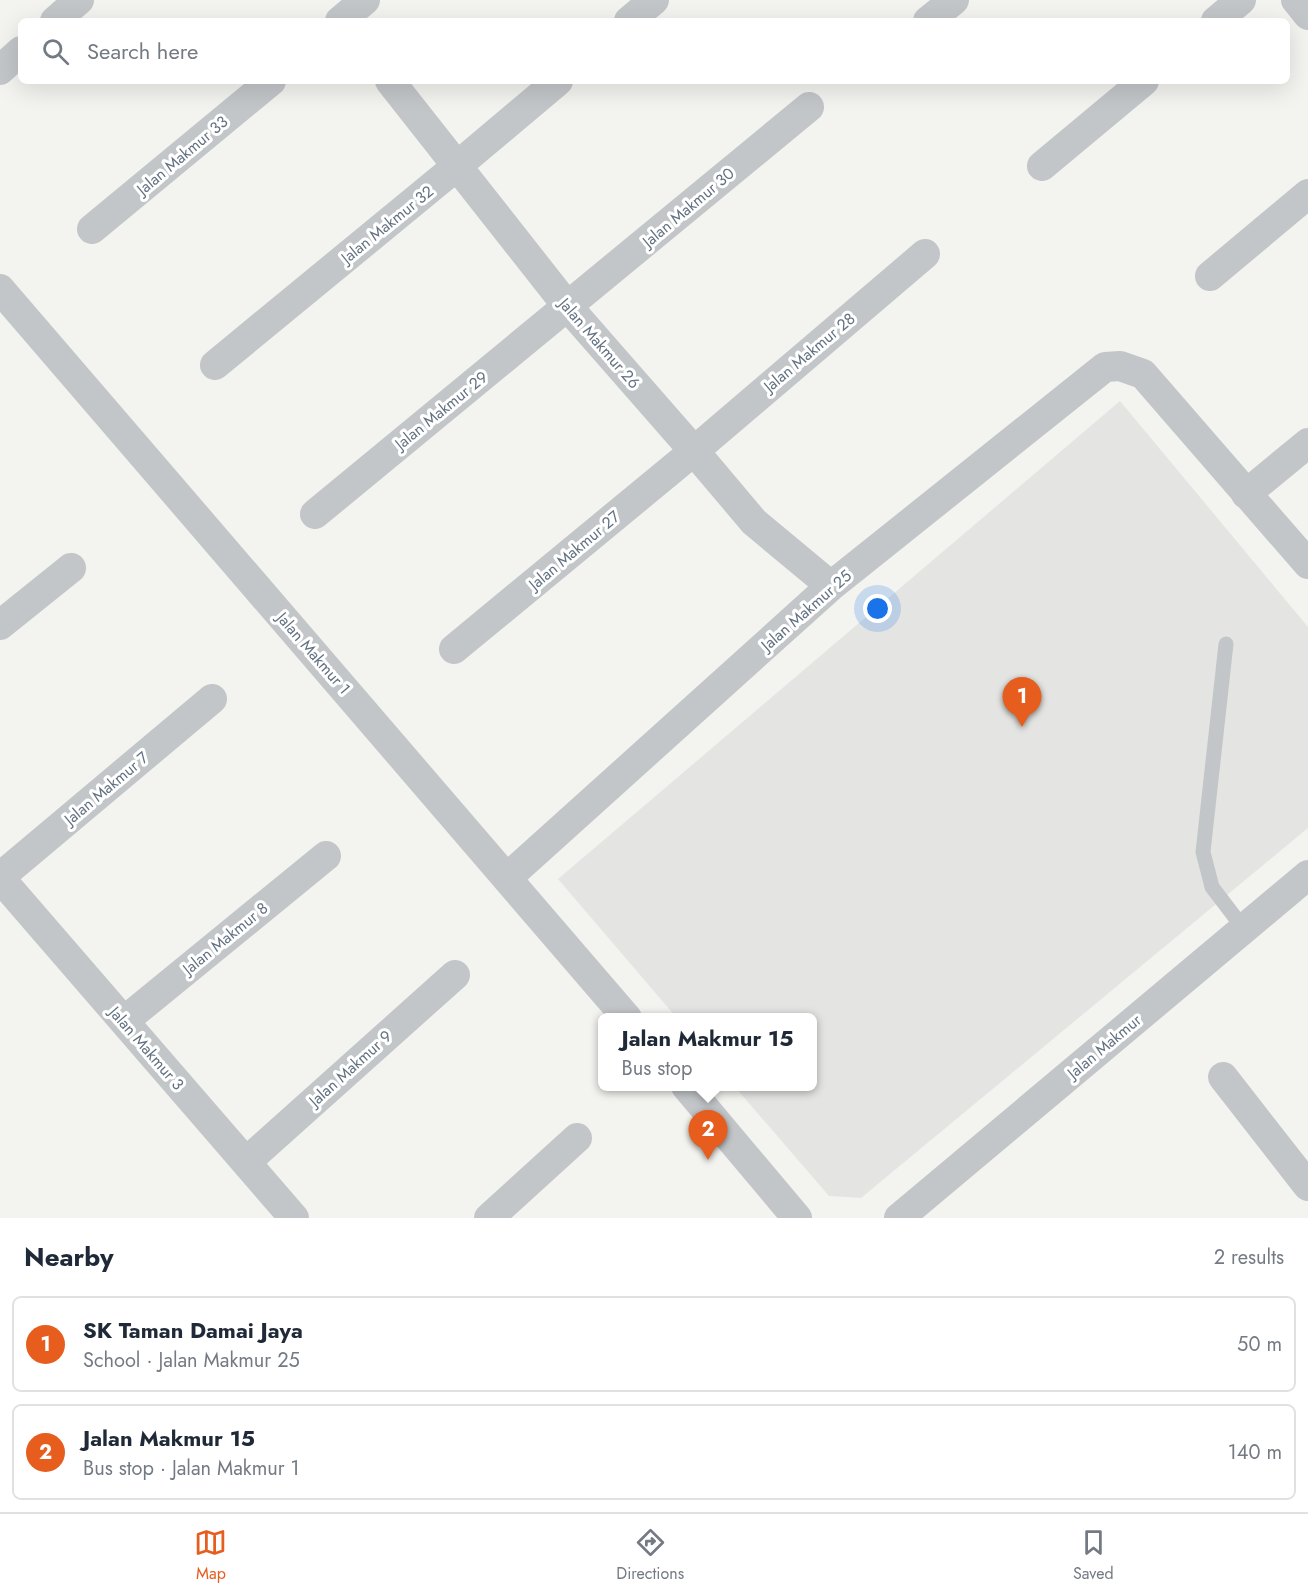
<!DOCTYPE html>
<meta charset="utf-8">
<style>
body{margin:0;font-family:Jost,sans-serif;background:#f6f6f7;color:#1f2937}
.you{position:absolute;left:878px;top:609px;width:21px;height:21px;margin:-15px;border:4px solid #fff;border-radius:50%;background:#1a73e8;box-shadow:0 0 0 9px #1a73e833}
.badge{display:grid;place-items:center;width:39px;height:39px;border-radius:50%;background:#e65d1d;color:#fff;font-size:20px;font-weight:700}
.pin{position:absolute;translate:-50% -50px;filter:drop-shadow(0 2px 3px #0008)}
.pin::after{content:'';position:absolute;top:32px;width:21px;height:18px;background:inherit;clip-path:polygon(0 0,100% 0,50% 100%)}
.popup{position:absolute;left:598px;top:1013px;width:219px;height:78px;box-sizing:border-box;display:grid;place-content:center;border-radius:9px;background:#fff;filter:drop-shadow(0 2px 4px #0005);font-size:20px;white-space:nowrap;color:#747a83}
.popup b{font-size:22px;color:#1f2937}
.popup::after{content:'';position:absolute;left:50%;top:100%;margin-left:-12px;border:12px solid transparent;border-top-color:#fff}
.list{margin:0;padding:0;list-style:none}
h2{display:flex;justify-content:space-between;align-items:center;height:78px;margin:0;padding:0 24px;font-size:26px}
h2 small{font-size:20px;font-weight:400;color:#747a83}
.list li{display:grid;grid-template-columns:39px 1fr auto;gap:18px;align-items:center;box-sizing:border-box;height:96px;margin:0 12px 12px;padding:0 12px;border:2px solid #e0e1e3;border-radius:9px}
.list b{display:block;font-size:22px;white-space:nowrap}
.list p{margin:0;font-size:20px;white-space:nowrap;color:#747a83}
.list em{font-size:20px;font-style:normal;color:#747a83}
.icon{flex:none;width:33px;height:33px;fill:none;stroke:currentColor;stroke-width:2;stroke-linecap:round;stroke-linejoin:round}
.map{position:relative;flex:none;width:1308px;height:1218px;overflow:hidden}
.search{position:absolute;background:#fff;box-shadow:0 6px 24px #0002;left:18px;right:18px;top:18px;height:66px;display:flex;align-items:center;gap:15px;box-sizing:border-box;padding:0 21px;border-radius:9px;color:#747a83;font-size:22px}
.sheet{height:294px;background:#fff}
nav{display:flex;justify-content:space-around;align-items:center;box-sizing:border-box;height:84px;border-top:2px solid #e0e1e3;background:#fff;font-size:16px;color:#747a83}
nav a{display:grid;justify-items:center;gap:3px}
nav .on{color:#e65d1d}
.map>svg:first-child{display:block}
</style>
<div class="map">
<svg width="1308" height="1218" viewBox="0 0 1308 1218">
<rect width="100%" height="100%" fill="#f3f4ef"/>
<path fill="#e4e5e3" d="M1120 401 1308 627V828L861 1198 829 1196 735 1087 813 1086V1018L676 1017 558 879Z"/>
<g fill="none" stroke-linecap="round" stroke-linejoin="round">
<path stroke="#c3c6c9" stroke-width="15" d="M1226 644 1203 852 1212 887 1244 929"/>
<path stroke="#c3c6c9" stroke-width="30" d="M1296 0 1308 15
M55 21 79 0
M340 21 365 0
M629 21 654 0
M928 21 954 0
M1216 21 1241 0
M0 70 21 51
M390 81 568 307 694 451 754 522 831 586
M1042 166 1144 81
M92 229 271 81
M1210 276 1308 194
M0 289 627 1018
M215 365 457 166 558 81
M1246 494 1308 443
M315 514 809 107
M0 625 71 568
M454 649 694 451 925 254
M0 877 212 699
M508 877 831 586 1105 367 1120 366 1143 374 1308 564
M0 878 294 1218
M124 1021 326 856
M1223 1077 1308 1186
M686 1086 797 1218
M246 1162 455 975
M489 1218 577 1138
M899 1218 1308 875"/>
</g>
<g text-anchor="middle" stroke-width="6" stroke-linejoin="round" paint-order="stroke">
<g font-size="16" fill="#627181" stroke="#fff">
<text transform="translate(182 155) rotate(-40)" y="6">Jalan Makmur 33</text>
<text transform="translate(688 207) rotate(-40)" y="6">Jalan Makmur 30</text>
<text transform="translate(387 224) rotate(-39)" y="6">Jalan Makmur 32</text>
<text transform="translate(600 343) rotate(49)" y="6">Jalan Makmur 26</text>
<text transform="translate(809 352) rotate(-40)" y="6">Jalan Makmur 28</text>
<text transform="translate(441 410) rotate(-39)" y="6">Jalan Makmur 29</text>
<text transform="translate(574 550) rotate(-40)" y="6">Jalan Makmur 27</text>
<text transform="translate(806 610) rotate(-41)" y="6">Jalan Makmur 25</text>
<text transform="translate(314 653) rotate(49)" y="6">Jalan Makmur 1</text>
<text transform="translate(106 788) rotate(-40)" y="6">Jalan Makmur 7</text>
<text transform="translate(225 938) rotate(-39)" y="6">Jalan Makmur 8</text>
<text transform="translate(1104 1046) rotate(-40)" y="6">Jalan Makmur</text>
<text transform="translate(147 1048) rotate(49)" y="6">Jalan Makmur 3</text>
<text transform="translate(350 1068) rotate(-42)" y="6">Jalan Makmur 9</text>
</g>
</g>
</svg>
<div class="you"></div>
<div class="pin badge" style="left:1022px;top:727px">1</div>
<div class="pin badge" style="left:708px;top:1160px">2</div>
<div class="popup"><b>Jalan Makmur 15</b>Bus stop</div>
<div class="search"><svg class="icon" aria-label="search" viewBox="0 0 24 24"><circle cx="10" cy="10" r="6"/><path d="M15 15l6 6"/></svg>Search here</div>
</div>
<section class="sheet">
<h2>Nearby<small>2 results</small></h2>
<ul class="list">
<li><span class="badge">1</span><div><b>SK Taman Damai Jaya</b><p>School · Jalan Makmur 25</p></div><em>50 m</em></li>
<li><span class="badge">2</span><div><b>Jalan Makmur 15</b><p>Bus stop · Jalan Makmur 1</p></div><em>140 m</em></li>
</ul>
</section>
<nav>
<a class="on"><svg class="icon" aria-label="map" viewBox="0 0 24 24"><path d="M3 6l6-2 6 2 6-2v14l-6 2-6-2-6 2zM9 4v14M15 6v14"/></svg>Map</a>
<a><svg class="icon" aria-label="directions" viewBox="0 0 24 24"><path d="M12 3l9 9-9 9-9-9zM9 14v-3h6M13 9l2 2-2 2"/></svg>Directions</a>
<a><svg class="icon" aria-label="saved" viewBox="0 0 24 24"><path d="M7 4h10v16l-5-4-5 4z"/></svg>Saved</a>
</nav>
